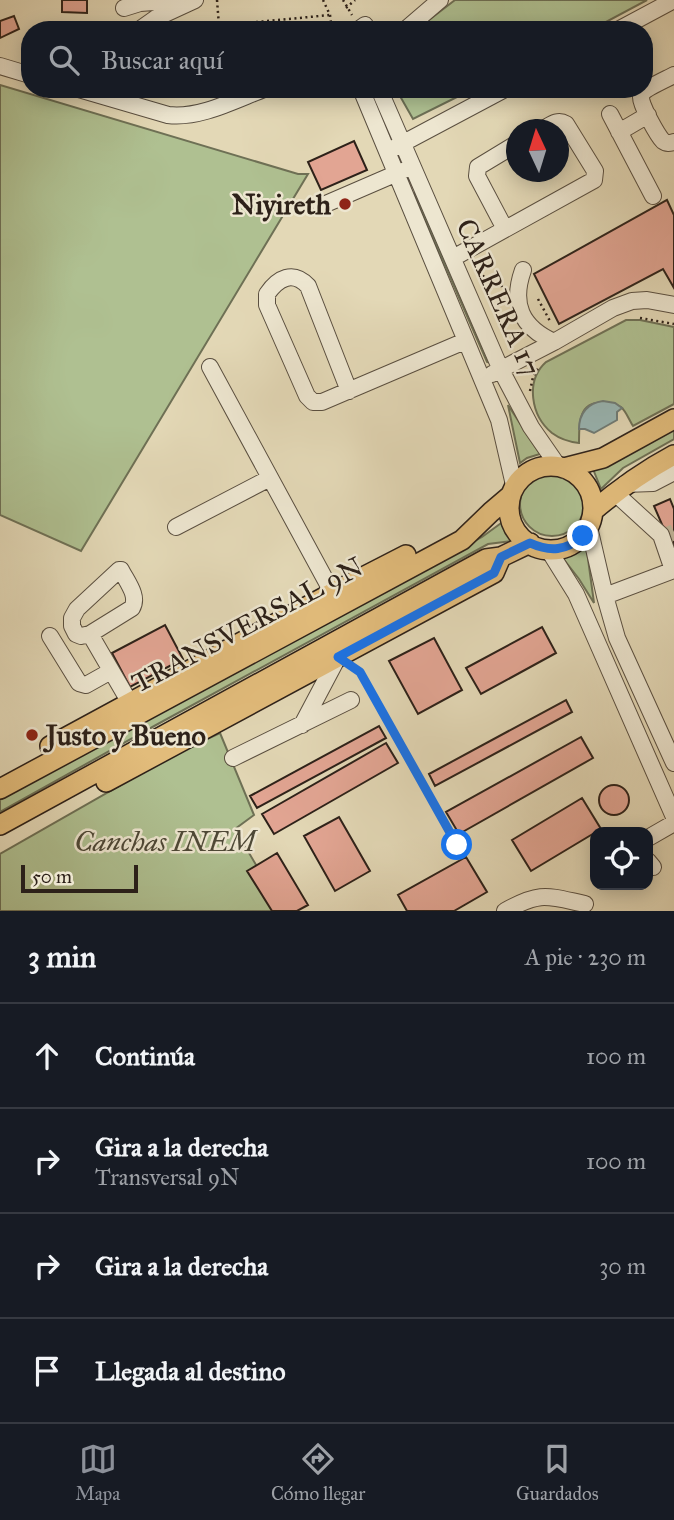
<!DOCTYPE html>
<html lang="es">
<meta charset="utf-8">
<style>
body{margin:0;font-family:"IM FELL Great Primer",serif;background:#242831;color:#f1f3f6}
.controls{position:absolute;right:21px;bottom:21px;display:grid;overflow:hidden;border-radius:14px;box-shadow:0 4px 18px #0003}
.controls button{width:63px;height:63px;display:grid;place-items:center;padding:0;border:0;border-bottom:2px solid #363941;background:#171b24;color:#f1f3f6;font:35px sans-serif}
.compass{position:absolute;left:506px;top:119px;width:63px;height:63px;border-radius:50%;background:#171b24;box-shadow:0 4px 18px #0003;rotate:356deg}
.scale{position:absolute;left:21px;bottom:18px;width:117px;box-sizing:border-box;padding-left:7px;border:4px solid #2d2119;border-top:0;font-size:19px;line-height:24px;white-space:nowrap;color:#2d2119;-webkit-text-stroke:5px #ede6d0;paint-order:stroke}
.stop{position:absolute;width:21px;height:21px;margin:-16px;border:5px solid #1a73e8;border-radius:50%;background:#fff}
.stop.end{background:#1a73e8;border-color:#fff;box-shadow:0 2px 7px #0008}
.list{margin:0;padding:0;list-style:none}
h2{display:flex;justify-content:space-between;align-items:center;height:91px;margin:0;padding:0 28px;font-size:30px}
h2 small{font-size:23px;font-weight:400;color:#9ea1a6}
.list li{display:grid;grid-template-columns:46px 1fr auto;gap:21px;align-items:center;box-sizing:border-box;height:105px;padding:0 28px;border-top:2px solid #363941}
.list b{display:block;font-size:26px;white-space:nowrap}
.list p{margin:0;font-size:23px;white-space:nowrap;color:#9ea1a6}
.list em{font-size:23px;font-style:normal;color:#9ea1a6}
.icon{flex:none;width:38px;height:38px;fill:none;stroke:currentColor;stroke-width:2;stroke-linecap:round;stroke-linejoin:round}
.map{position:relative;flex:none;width:674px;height:911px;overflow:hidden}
.search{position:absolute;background:#171b24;box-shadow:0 4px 18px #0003;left:21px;right:21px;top:21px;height:77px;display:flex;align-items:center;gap:18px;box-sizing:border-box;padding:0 24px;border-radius:28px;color:#9ea1a6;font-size:26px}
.sheet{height:511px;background:#171b24}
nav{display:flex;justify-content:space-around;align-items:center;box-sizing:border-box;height:98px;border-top:2px solid #363941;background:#171b24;font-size:19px;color:#9ea1a6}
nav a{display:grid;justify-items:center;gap:4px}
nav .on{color:#8c9099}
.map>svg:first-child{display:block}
</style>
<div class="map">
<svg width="674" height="911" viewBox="0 0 674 911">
<rect width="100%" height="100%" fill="#e3d8b6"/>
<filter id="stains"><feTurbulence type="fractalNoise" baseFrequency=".00286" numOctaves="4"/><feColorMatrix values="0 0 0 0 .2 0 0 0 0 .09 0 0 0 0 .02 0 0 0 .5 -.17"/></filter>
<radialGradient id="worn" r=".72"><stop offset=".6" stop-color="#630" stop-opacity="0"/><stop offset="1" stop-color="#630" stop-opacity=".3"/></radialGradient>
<path fill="#afc091" stroke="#6e7055" stroke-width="2" d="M455 0H647L591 30H416Z
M0 85 298 174H308L81 551 0 515Z
M396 89H473L413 119Z
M416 191 491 363 487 362 414 194Z
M626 320H640L674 327V404L633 426C629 420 626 411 621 407 616 404 610 404 604 403 578 400 579 425 579 443 570 442 560 439 552 433 531 416 525 381 546 362Z
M508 405 540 454 527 458 520 463Z
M674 425V439L623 468 601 489 593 469Z
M520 504a32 32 0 1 1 64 0a32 32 0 1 1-64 0Z
M504 521 513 541 488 544 156 725 0 812V800L148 717 482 537Z
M586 544 594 603 579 579 562 557 576 552Z
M220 733 254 815 235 829 283 911H0V854L175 754Z"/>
<path fill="#99b8b7" stroke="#6e7c78" stroke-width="2" d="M603 401 615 403 622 408 617 412V420L594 433 585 429H579C579 413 588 403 603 401Z"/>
<path fill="#e2a593" stroke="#2d2119" stroke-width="2" d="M62 0H87V13L62 12Z
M14 16 19 29 0 38V21Z
M354 141 367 170 321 190 308 162Z
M667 200 674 215V288L663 269 559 324 534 274Z
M670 499 674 509V552L654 506Z
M165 625 183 659 130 687 112 653Z
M542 627 556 653 481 694 466 668Z
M434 638 462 690 418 714 389 661Z
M566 700 572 712 435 786 429 774Z
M379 726 386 738 257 808 250 796Z
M581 737 593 758 459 834 446 812Z
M386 743 398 763 274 834 262 814Z
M599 800a15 15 0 1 1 30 0a15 15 0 1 1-30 0Z
M582 798 601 829 531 871 512 840Z
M339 817 370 871 335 891 304 836Z
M277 853 308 905 297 911H272L247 871Z
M466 857 487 892 454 911H407L398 895Z"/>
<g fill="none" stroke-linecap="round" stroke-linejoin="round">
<path stroke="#bfb397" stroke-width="16" stroke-dasharray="16 8" stroke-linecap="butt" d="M667 535 674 532"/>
<g stroke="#5a4f40" stroke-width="18">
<path id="minor" d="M124 8 140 3 181 0
M139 30 156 18 195 0
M358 30 365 25
M405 30 440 0
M618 30 674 0
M0 66 30 75
M674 75C667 79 643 89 641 96 639 103 658 136 663 141 667 144 670 143 674 142
M79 89 168 115C199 119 235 100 264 89
M361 89 499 420 514 485
M379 89 501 370 531 427 558 466
M610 114 653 196
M619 132 648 115
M394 148 505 89
M321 206 402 171
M505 229 477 176 478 167 516 144
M453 258 594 180 595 171 566 124C557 119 551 125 542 130
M523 270C511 304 521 327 554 342
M210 367 338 603
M492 374 554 342 613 308 632 301 647 300 674 305
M349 391 308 286C293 270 278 278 267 294V305L307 396 313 402H322L465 341
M625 484 653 483 674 472
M615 493 661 535 673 570
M176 527 270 478
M589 527 605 596 617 638 674 763
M548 549 576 594 674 817
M119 570H121C127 582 139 596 132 608L90 634 81 636 76 634 72 626V618L77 609Z
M605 596 674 570
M90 634 130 703
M50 636 79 683 86 685 111 671
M302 725 338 657
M233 758 351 700
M648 838 674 823
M648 861 653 867
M505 911C541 891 547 896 585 904"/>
</g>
<g stroke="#2d2119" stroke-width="22">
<path id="major" d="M509 508a42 42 0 1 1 84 0a42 42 0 1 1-84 0Z
M564 468 603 458 674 419
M593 511C619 489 644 471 674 455
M50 746 332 593 406 555
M106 782 494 573 501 557
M0 789 462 540 491 512 511 495
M0 825 486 559 501 557 530 543"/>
</g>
<path stroke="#2d2119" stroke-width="2.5" stroke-dasharray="2 3.5" stroke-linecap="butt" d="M217 0 219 26
M323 0 330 15 332 30
M343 0 352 15
M346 8 355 0
M174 30 330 15
M474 262 480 274 486 278 496 274 502 287
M538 299 550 321
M640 318 674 324
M530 391 533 377 538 368
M353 667 360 672 457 844"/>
<use href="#minor" stroke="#ede6d0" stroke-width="16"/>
<use href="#major" stroke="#e2bc7b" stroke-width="19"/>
</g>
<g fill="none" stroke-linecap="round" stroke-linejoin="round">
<path stroke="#1a73e8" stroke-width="9" d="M457 845 360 672 338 657 494 573 501 557 530 543C550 552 566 551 583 536"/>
</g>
<g fill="#8f2418" stroke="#ede6d0" stroke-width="2.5">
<circle cx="345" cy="204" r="7"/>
<circle cx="32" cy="735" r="7"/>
</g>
<g text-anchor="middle" stroke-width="5" stroke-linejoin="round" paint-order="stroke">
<g font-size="28" font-weight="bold" fill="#2d2119" stroke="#ede6d0" text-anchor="end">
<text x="331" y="214">Niyireth</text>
<text x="46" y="745" text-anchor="start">Justo y Bueno</text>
</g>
<g font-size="28" fill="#2d2119" stroke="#ede6d0">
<text transform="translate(499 297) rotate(66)" y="10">CARRERA 17</text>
<text transform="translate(247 624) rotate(-28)" y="10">TRANSVERSAL 9N</text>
</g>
<g font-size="28" font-style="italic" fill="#4e4937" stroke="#ede6d0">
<text x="165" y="851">Canchas INEM</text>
</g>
</g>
<rect width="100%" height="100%" filter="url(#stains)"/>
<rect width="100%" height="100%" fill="url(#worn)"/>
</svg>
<div class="controls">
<button><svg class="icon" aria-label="locate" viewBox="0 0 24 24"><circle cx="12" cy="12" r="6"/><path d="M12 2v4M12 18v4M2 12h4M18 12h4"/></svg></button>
</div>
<svg class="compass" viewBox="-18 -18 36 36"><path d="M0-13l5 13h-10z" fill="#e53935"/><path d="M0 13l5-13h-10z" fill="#9ea1a6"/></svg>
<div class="scale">50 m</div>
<div class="stop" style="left:457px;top:845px"></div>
<div class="stop end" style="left:583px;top:536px"></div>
<div class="search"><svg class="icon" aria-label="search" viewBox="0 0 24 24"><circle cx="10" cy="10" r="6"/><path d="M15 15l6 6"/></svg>Buscar aquí</div>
</div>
<section class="sheet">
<h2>3 min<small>A pie · 230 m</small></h2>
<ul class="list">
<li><svg class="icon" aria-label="ahead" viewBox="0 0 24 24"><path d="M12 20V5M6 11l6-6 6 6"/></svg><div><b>Continúa</b></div><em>100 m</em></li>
<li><svg class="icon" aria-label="right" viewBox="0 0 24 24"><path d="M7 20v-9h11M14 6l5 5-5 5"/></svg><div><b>Gira a la derecha</b><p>Transversal 9N</p></div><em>100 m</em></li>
<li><svg class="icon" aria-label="right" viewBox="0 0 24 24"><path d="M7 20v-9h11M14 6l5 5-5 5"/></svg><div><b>Gira a la derecha</b></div><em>30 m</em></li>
<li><svg class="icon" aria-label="arrive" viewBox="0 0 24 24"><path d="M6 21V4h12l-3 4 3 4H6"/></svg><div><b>Llegada al destino</b></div></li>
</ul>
</section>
<nav>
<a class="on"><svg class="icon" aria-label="map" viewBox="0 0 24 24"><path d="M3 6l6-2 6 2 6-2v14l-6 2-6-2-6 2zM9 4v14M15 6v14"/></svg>Mapa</a>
<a><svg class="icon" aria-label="directions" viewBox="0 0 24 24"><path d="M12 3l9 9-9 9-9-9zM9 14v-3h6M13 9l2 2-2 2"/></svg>Cómo llegar</a>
<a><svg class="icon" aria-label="saved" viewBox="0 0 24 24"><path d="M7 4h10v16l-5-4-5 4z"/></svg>Guardados</a>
</nav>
